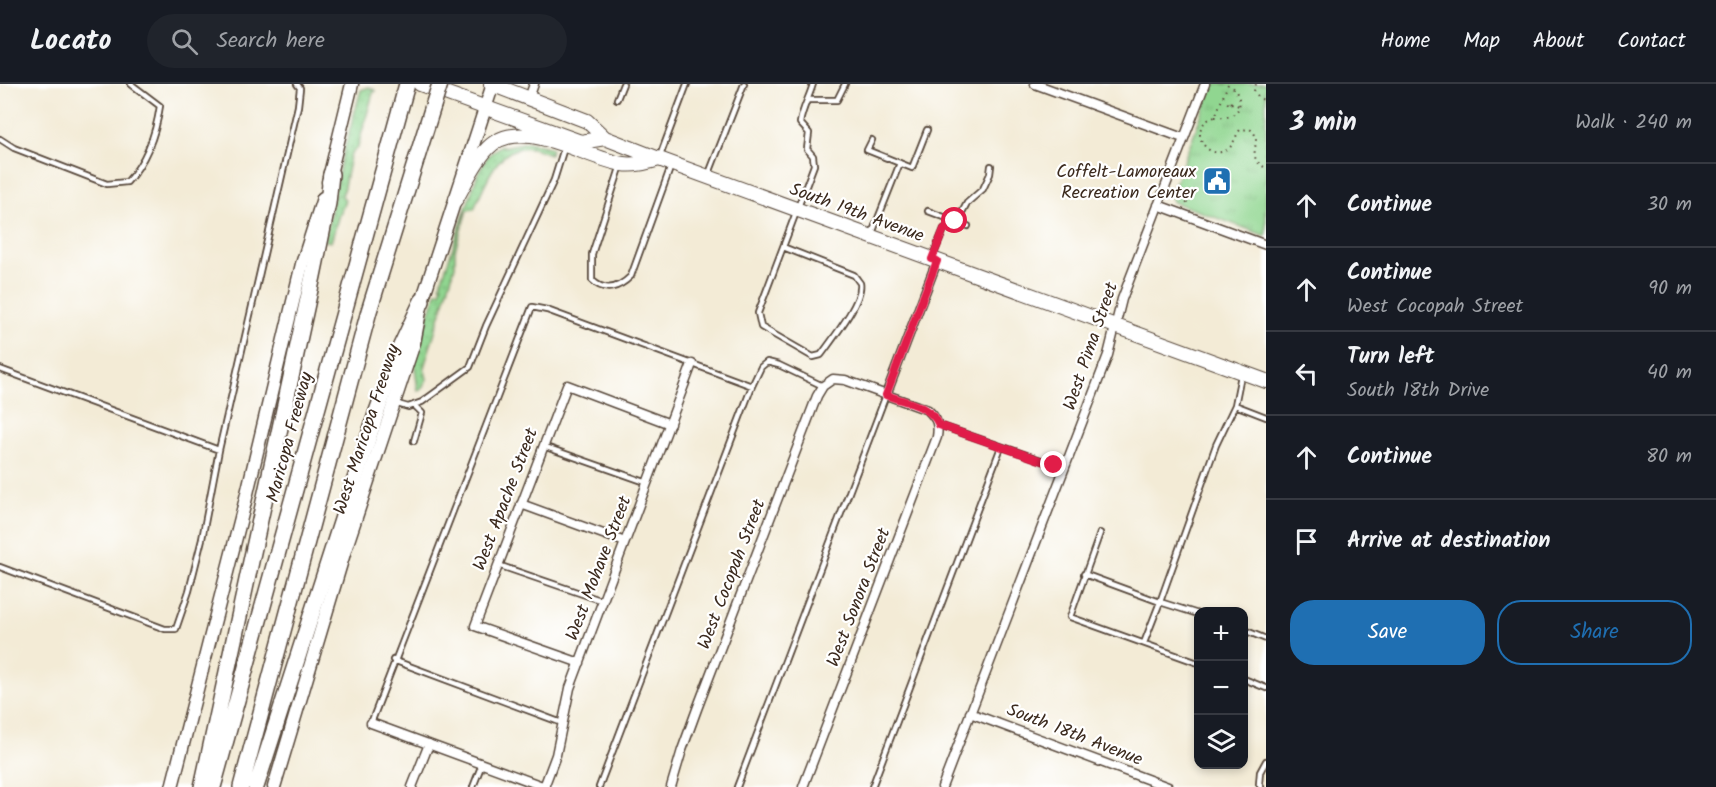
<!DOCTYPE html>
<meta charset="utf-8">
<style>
body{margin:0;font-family:Kalam,sans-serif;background:#20242c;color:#f1f3f6}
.controls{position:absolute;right:18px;bottom:18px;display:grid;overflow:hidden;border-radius:12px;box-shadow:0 3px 9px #0003}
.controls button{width:54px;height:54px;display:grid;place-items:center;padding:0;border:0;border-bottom:2px solid #363941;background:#171b24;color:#f1f3f6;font:30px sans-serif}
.stop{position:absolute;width:18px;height:18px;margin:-14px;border:4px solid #e11d48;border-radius:50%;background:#fff}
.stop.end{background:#e11d48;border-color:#fff;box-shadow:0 2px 6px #0008}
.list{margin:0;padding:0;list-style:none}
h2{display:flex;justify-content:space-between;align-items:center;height:78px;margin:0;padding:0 24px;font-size:26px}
h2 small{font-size:20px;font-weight:400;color:#9ea1a6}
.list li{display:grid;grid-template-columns:39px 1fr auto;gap:18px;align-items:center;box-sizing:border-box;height:84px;padding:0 24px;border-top:2px solid #363941}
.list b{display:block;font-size:22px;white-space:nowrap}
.list p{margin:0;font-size:20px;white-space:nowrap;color:#9ea1a6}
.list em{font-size:20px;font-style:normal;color:#9ea1a6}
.actions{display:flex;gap:12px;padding:18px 24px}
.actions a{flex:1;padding:14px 0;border:2px solid #1f6fb2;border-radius:24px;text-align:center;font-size:21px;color:#1f6fb2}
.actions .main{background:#1f6fb2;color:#fff}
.icon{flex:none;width:33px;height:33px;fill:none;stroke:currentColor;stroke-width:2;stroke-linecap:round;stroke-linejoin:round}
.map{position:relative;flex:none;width:1266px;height:703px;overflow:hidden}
header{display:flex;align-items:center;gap:36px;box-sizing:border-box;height:84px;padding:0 30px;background:#171b24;border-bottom:2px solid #363941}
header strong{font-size:28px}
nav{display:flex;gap:33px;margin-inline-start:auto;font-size:21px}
.search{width:420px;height:54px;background:#20242c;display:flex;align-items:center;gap:15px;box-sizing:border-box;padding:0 21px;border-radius:33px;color:#9ea1a6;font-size:22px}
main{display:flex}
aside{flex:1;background:#171b24}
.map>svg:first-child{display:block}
</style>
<header>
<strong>Locato</strong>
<div class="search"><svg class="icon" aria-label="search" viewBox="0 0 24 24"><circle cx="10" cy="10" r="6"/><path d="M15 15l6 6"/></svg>Search here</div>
<nav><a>Home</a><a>Map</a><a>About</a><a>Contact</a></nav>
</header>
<main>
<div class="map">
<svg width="1266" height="703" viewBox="0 0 1266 703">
<defs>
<pattern id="grass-dots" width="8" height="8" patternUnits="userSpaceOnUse" patternTransform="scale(1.5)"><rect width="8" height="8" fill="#90d690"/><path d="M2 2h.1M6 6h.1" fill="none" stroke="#7db87c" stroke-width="1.8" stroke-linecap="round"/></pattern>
<pattern id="park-tufts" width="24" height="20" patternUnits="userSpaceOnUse" patternTransform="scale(1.5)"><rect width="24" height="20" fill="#90d690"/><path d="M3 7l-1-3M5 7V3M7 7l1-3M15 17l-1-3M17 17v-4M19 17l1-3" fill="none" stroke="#7db87c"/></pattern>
</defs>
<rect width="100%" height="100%" fill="#fff"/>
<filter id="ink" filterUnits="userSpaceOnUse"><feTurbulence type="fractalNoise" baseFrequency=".0167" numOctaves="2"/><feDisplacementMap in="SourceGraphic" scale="12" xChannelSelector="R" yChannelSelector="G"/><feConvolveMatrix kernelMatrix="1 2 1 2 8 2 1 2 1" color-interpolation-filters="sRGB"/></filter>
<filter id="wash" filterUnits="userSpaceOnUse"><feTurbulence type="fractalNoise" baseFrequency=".008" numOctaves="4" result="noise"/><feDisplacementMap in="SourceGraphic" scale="24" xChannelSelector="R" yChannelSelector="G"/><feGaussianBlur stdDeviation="1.35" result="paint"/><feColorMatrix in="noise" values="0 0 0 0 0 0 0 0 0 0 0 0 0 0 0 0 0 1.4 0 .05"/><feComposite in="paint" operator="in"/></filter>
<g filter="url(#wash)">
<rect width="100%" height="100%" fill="#f3ebd6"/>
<path fill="url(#grass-dots)" stroke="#668057" stroke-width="1.5" d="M369 3 376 7 373 9 358 62 350 72 342 112 345 116 340 130H339L331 158 325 157 341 77 361 6Z
M528 58 552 64 550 70C544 68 538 65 532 64 498 58 484 102 474 125L467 126 455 166V182L424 283 427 295 421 306 418 307 414 276 437 207 440 208 442 202 440 201 478 89 488 72 501 61 503 63Z"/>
<path fill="url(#park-tufts)" stroke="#668057" stroke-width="1.5" d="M1213 0H1266V152L1173 118 1170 113Z"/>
</g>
<g filter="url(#ink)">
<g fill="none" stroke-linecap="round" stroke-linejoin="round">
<g stroke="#57473a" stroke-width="8">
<path id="lane" d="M617 15 623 0
M809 16H837L845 0
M0 55 14 64 107 100 127 98C146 77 156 49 160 22L131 0
M872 56 867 66 912 84 927 46
M660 72 687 0
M621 81 592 170V196C605 209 619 204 631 192L671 82
M708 92 744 0
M928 127 968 142
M871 152 900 79
M783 163 854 191C855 192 859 198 860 199 864 216 831 257 821 271L813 273 761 243 758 229 814 81 813 72 807 65 809 49 800 39C802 25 809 14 813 0
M933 172 944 145 959 134 967 119 983 105 990 90 991 82
M0 285 219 366
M394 319 408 323 422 318 470 283 486 242 554 96 564 64
M1235 321 1266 333
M939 341 1064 384
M414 357 422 329 414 321
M543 362 648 399
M1100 449 1070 533 1198 579
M498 481 603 517
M0 483 165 545H176L189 507 202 455 219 366 298 22 300 4 297 0
M1084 490 1160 518 1144 559
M1198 530 1160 518 1216 361 1235 321 1241 291
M1244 546 1266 555
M393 576 562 639
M1244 595 1266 604
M371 639 532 223 547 226 752 302
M473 703 482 680
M599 703 752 302 761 283 767 278 779 281 823 302
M737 703 886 311
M872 703 1001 363
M1261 703 1259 700 1260 688 1266 677"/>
</g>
<g stroke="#57473a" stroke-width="11">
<path id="street" d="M1035 0 1183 54
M529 14 534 0
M1158 121 1266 161
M886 311 937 177
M521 420 625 458
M580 579 475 542 567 301 670 340
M970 629 1168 703
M371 639 545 703
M412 703 429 660
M544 703 556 671 570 604 692 280
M671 703 682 666 697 625 817 312 823 302 833 295 845 296 928 326C937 335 939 340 937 353L803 703
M942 703 1108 271 1122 215 1205 0"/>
</g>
<g stroke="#57473a" stroke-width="15">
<path id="secondary" d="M328 98 352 0
M172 703 244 422 302 180 323 114
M274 703 345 466 414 259 422 217 493 0"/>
</g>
<g stroke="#57473a" stroke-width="16">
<path id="primary" d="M420 0 581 58 605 54
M491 0 587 37 605 54 659 75 1266 297
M456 115C466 98 474 78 488 64 521 30 586 75 623 80 635 82 648 78 659 75"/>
</g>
<g stroke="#57473a" stroke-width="18">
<path id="highway" d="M202 703 313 192 328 119 331 90
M213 703 407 0
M241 703 369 227 433 22
M256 703 376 330 400 264 422 217"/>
</g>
<path stroke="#57473a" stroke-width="2" stroke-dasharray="1.5 4.5" stroke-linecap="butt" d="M1228 0 1215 33C1186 41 1204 78 1227 66 1234 61 1235 52 1240 46L1250 45C1266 57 1242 72 1266 84
M1256 0 1254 6 1259 14 1266 17
M1231 19 1230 17 1227 18 1229 21 1231 19 1239 22
M1215 33C1220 33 1225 34 1230 32 1246 25 1239 9 1230 0
M1184 113 1188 122"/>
<use href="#lane" stroke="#fff" stroke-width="4.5"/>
<use href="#street" stroke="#fff" stroke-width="8"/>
<use href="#secondary" stroke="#fff" stroke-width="12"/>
<use href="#primary" stroke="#fff" stroke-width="14"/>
<use href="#highway" stroke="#fff" stroke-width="15"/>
<g stroke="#57473a" stroke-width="18" stroke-linecap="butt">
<path id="highway-bridge" d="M433 22 440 0"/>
</g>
<use href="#highway-bridge" stroke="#fff" stroke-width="15"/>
</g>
</g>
<g fill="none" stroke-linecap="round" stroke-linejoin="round" filter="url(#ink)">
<path stroke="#e11d48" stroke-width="8" d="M955 137 944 145 932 175 937 177 886 311C904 318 931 321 939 341L1054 381"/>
</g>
<defs>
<g id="civic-square" transform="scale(1.5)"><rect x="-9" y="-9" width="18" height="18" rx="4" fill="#1f6fb2" stroke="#fff"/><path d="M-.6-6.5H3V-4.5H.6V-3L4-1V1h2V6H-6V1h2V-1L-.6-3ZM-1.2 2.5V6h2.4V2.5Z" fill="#fff"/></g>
</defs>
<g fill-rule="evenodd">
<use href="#civic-square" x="1217" y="97"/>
</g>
<g text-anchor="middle" stroke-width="4.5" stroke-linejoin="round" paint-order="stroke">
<g font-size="18" fill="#3b2a1e" stroke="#fff" text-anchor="end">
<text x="1196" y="93">Coffelt-Lamoreaux<tspan x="1196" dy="21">Recreation Center</tspan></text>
</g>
<g font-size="18" fill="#3b2a1e" stroke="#fff">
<text transform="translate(857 128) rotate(20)" y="6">South 19th Avenue</text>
<text transform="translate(1090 262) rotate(-71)" y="6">West Pima Street</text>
<text transform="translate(366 345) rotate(-72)" y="6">West Maricopa Freeway</text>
<text transform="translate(289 353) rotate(-75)" y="6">Maricopa Freeway</text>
<text transform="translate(505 415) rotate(-69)" y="6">West Apache Street</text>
<text transform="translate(598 484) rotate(-69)" y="6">West Mohave Street</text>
<text transform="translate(731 490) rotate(-69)" y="6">West Cocopah Street</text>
<text transform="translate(858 513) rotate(-69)" y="6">West Sonora Street</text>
<text transform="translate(1075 650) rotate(21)" y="6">South 18th Avenue</text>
</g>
</g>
</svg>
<div class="controls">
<button>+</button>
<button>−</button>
<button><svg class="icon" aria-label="layers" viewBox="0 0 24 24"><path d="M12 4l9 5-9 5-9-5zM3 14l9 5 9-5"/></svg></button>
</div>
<div class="stop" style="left:955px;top:137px"></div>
<div class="stop end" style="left:1054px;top:381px"></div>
</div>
<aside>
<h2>3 min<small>Walk · 240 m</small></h2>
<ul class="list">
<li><svg class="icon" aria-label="ahead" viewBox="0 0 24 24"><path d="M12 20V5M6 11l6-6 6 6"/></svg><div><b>Continue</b></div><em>30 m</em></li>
<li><svg class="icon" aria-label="ahead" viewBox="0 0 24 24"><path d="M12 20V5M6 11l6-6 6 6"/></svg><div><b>Continue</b><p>West Cocopah Street</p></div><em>90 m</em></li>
<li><svg class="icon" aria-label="left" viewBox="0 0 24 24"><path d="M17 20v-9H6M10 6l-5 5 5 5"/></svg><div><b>Turn left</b><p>South 18th Drive</p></div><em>40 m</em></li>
<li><svg class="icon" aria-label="ahead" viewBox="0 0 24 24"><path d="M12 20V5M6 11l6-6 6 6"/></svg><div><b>Continue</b></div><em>80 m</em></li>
<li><svg class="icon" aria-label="arrive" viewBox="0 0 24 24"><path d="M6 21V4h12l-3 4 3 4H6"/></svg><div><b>Arrive at destination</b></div></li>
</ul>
<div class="actions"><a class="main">Save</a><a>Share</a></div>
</aside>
</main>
